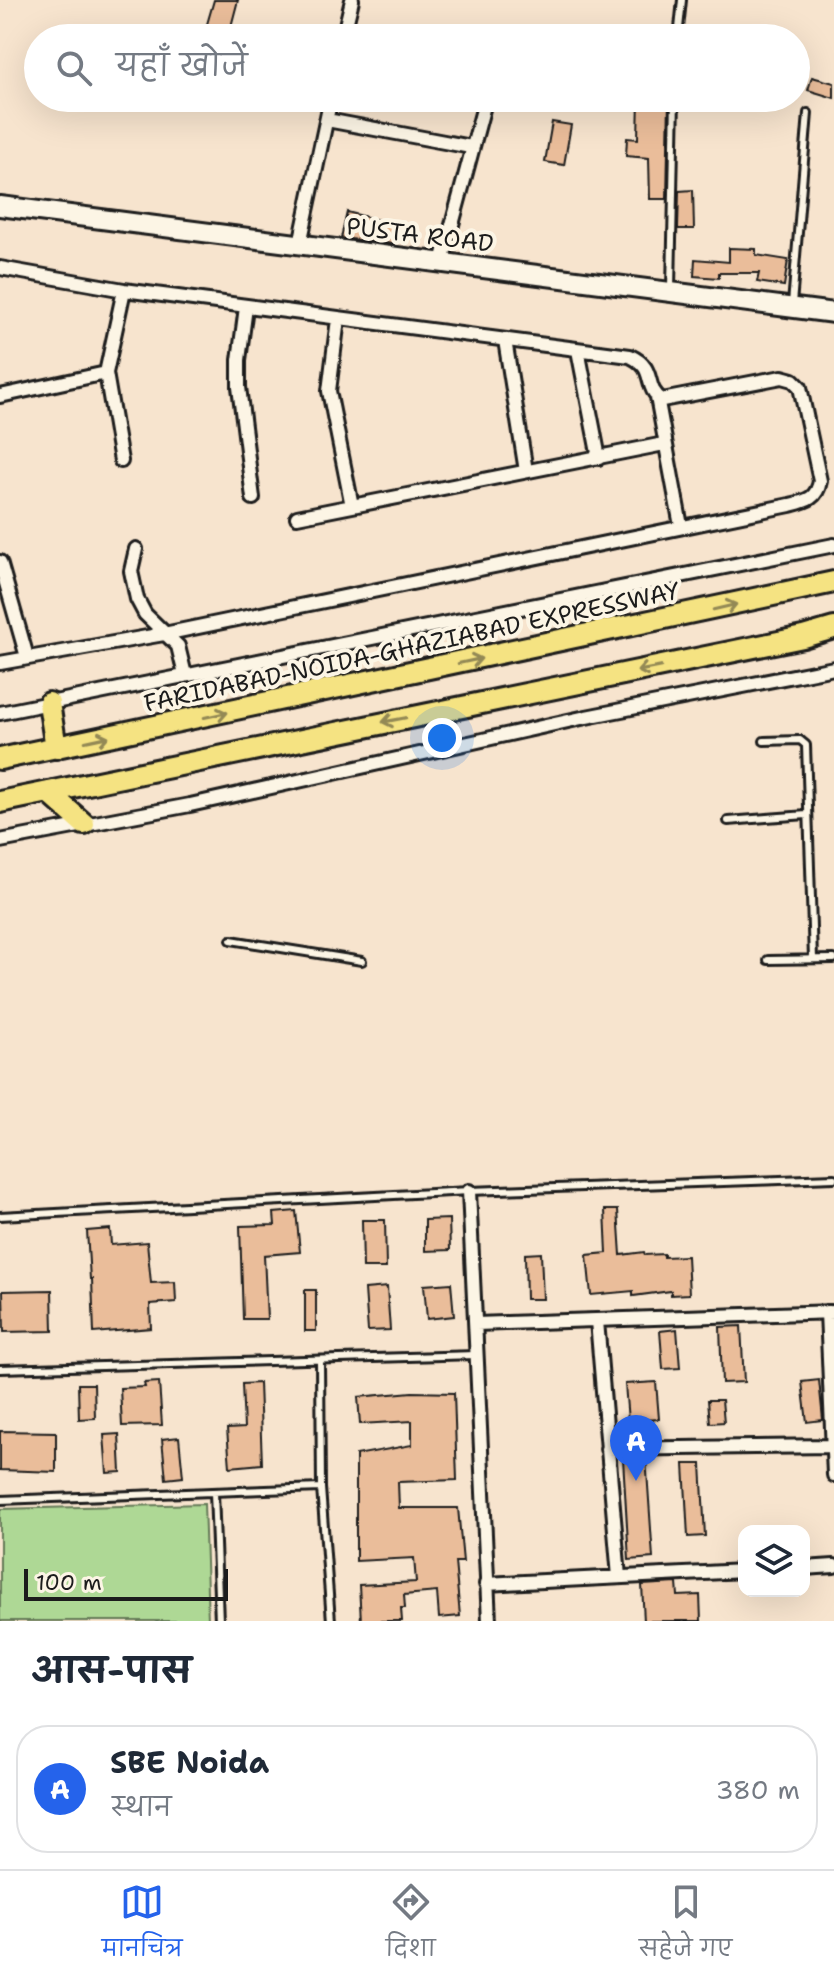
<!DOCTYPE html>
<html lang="hi">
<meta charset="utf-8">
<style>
body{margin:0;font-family:"Shantell Sans","Playpen Sans Deva",sans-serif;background:#f6f6f7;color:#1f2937}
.controls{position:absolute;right:24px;bottom:24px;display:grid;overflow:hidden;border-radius:16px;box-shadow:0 8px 32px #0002}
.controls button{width:72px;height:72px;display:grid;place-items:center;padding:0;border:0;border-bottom:2px solid #e0e1e3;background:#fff;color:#1f2937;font:40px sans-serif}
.scale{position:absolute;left:24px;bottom:20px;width:204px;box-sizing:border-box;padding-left:8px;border:4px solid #1c1c1c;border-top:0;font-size:22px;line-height:28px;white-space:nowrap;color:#1c1c1c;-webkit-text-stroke:6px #fcf5e5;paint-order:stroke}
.you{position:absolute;left:442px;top:738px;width:28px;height:28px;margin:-20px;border:6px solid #fff;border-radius:50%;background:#1a73e8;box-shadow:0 0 0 12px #1a73e833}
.badge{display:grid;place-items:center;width:52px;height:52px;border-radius:50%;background:#2563eb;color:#fff;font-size:26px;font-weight:700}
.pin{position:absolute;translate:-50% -66px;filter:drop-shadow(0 2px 4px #0008)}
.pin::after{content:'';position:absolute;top:42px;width:28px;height:24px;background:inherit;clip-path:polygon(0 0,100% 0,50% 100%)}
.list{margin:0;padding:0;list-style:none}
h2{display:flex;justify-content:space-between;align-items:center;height:104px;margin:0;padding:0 32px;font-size:34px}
h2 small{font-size:26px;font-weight:400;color:#747a83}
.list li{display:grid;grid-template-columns:52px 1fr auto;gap:24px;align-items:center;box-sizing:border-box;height:128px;margin:0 16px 16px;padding:0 16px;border:2px solid #e0e1e3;border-radius:32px}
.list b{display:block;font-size:30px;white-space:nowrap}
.list p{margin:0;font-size:26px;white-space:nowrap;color:#747a83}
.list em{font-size:26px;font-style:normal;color:#747a83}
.icon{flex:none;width:44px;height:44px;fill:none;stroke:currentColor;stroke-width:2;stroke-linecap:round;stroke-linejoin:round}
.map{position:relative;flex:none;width:834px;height:1621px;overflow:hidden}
.search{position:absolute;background:#fff;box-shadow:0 8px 32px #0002;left:24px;right:24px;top:24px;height:88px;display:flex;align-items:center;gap:20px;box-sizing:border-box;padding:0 28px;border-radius:44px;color:#747a83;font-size:30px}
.sheet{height:248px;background:#fff}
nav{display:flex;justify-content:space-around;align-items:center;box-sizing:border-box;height:112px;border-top:2px solid #e0e1e3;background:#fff;font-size:22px;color:#747a83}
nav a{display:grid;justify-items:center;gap:4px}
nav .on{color:#2563eb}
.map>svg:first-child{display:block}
</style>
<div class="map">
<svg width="834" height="1621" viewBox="0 0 834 1621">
<rect width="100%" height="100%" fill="#f7e4ce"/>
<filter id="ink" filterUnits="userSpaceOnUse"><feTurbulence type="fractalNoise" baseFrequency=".0125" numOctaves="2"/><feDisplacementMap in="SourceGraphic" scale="16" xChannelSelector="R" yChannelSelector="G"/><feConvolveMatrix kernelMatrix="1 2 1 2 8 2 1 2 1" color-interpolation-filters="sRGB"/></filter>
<g filter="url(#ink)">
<path fill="#aed895" stroke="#657a58" stroke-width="2" d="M204 1504 208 1621H0V1509Z"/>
<path fill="#eabd9a" stroke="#1c1c1c" stroke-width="2" d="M214 0H238L228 38H203Z
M812 77 834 83V98L808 90Z
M639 98H669L667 199H650L649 158 626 156 627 138 638 139Z
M552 122 571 125 564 165 545 162Z
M693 190 694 229H678L679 191Z
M347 212 398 225 394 244 341 238Z
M729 248 756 249V255L788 260 784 286 757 282 759 273H719V278L694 276 695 259 729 262Z
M605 1210H618L621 1255 644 1252 645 1255 664 1254V1257L687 1256 689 1294 671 1295V1291L633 1296V1291L591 1295 587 1255 607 1253Z
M296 1211 300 1252 264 1255 267 1319H243L240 1226 275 1225 274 1213Z
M449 1219 450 1250 425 1251V1220Z
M362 1220H385L386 1268H363Z
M110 1229 111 1245 147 1242 151 1283 175 1282 176 1302 150 1304 151 1328 94 1333 92 1279H90L87 1231Z
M541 1253 543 1299H526L525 1254Z
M451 1283 454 1316 427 1319 424 1285Z
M387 1287 390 1330 368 1331 365 1289Z
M52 1290 53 1331 4 1332 3 1291Z
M305 1290H316V1331H305Z
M741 1326 744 1382 722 1383 720 1327Z
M677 1329 680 1368 663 1369 660 1331Z
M819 1380 823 1420 807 1422 802 1382Z
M159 1382 162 1425 122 1426 120 1388 145 1387 144 1383Z
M656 1382 659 1419 628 1421 625 1384Z
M259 1383 262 1464 230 1467 227 1429 244 1428 242 1384Z
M78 1384H94L95 1418 79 1419Z
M412 1392 454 1393 457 1480 398 1482 399 1508H458L463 1562H455L460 1616 439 1618 437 1592 404 1595 405 1608H401L402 1621H361L359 1585 416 1582 414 1558 356 1561V1455L412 1445V1421L360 1424 358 1397Z
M708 1400H722L724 1422 710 1423Z
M0 1431 56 1432V1472L0 1470Z
M119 1434 121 1472 107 1473 104 1435Z
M179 1437 183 1477 166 1479 162 1439Z
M646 1457 653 1558 629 1560 623 1458Z
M684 1464H701L705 1536 688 1537Z
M677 1583 678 1596 700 1595 701 1621H644L642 1585Z"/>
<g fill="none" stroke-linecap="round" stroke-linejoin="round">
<g stroke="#1c1c1c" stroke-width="12">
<path id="lane" d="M678 38 682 0
M671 288 675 98
M792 304 808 113
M764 741 800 740 806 745 813 959
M728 821 807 815
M231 940 362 961
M768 960 834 959
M0 1216 469 1191 834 1178
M320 1361 321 1488 331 1621
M0 1369 476 1355
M214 1492 219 1621
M0 1500 321 1488"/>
</g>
<g stroke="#1c1c1c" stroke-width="18">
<path id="street" d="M343 38 352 0
M504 38 505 37
M327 120 471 147
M300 244 331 98
M442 262 486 98
M0 268 124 290 630 356C658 369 642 386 662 400L782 377 793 380 800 387 820 481C817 499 806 501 790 505L164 634 0 663
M246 307 239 360V387L253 498
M338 319 329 391 352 506
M505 340 526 471
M578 350 599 458
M0 396 106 373
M657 397 681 526
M121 461 106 373 124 290
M297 517 664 444
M136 549 131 571 137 599 145 614 178 646 185 675
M0 562 27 657
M0 713 834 545
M0 841 190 805 586 717 834 668
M469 1191 489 1621
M827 1312 834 1475
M597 1321 619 1577
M476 1324 834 1312
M607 1449 833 1446
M804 1568 834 1566
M486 1584 744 1571"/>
</g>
<g stroke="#1c1c1c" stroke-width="24">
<path id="secondary" d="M0 206 834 313"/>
</g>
<g stroke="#1c1c1c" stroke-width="26">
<path id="primary" d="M49 703 56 748
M0 759 834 582
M48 792 84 824
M0 802 803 637 834 628"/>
</g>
<use href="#lane" stroke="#fcf5e5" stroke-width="6"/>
<use href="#street" stroke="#fcf5e5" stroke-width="12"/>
<use href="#secondary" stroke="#fcf5e5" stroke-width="18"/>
<use href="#primary" stroke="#f5e382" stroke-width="20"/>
</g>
<defs><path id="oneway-shaft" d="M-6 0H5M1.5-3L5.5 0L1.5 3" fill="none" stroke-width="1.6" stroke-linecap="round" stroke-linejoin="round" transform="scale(2)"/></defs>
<g stroke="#938954">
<use href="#oneway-shaft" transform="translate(725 607) rotate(-13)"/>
<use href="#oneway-shaft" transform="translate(470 661) rotate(-12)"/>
<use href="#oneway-shaft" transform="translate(649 669) rotate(169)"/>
<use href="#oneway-shaft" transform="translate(216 715) rotate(-12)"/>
<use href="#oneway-shaft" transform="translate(394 720) rotate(169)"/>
<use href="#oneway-shaft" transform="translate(97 739) rotate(-12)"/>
</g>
</g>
<g text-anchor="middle" stroke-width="8" stroke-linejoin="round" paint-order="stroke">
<g font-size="24" fill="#1c1c1c" stroke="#fcf5e5">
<text transform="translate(420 235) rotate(7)" y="8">PUSTA ROAD</text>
<text transform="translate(412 647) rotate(-12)" y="8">FARIDABAD-NOIDA-GHAZIABAD EXPRESSWAY</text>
</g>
</g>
</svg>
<div class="controls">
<button><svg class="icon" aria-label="layers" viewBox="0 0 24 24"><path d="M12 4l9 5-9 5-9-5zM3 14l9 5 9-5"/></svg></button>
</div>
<div class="scale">100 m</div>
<div class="you"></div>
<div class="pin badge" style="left:636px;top:1481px">A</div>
<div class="search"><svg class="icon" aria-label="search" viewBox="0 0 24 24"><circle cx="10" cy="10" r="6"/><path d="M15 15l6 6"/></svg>यहाँ खोजें</div>
</div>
<section class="sheet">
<h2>आस-पास<small></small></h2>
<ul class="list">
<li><span class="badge">A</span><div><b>SBE Noida</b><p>स्थान</p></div><em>380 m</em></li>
</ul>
</section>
<nav>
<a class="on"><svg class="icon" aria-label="map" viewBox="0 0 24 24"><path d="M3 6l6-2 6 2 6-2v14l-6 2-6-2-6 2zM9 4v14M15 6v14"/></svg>मानचित्र</a>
<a><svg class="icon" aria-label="directions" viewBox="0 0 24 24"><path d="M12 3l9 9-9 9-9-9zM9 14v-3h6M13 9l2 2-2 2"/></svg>दिशा</a>
<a><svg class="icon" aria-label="saved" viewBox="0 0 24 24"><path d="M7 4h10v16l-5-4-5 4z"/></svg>सहेजे गए</a>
</nav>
